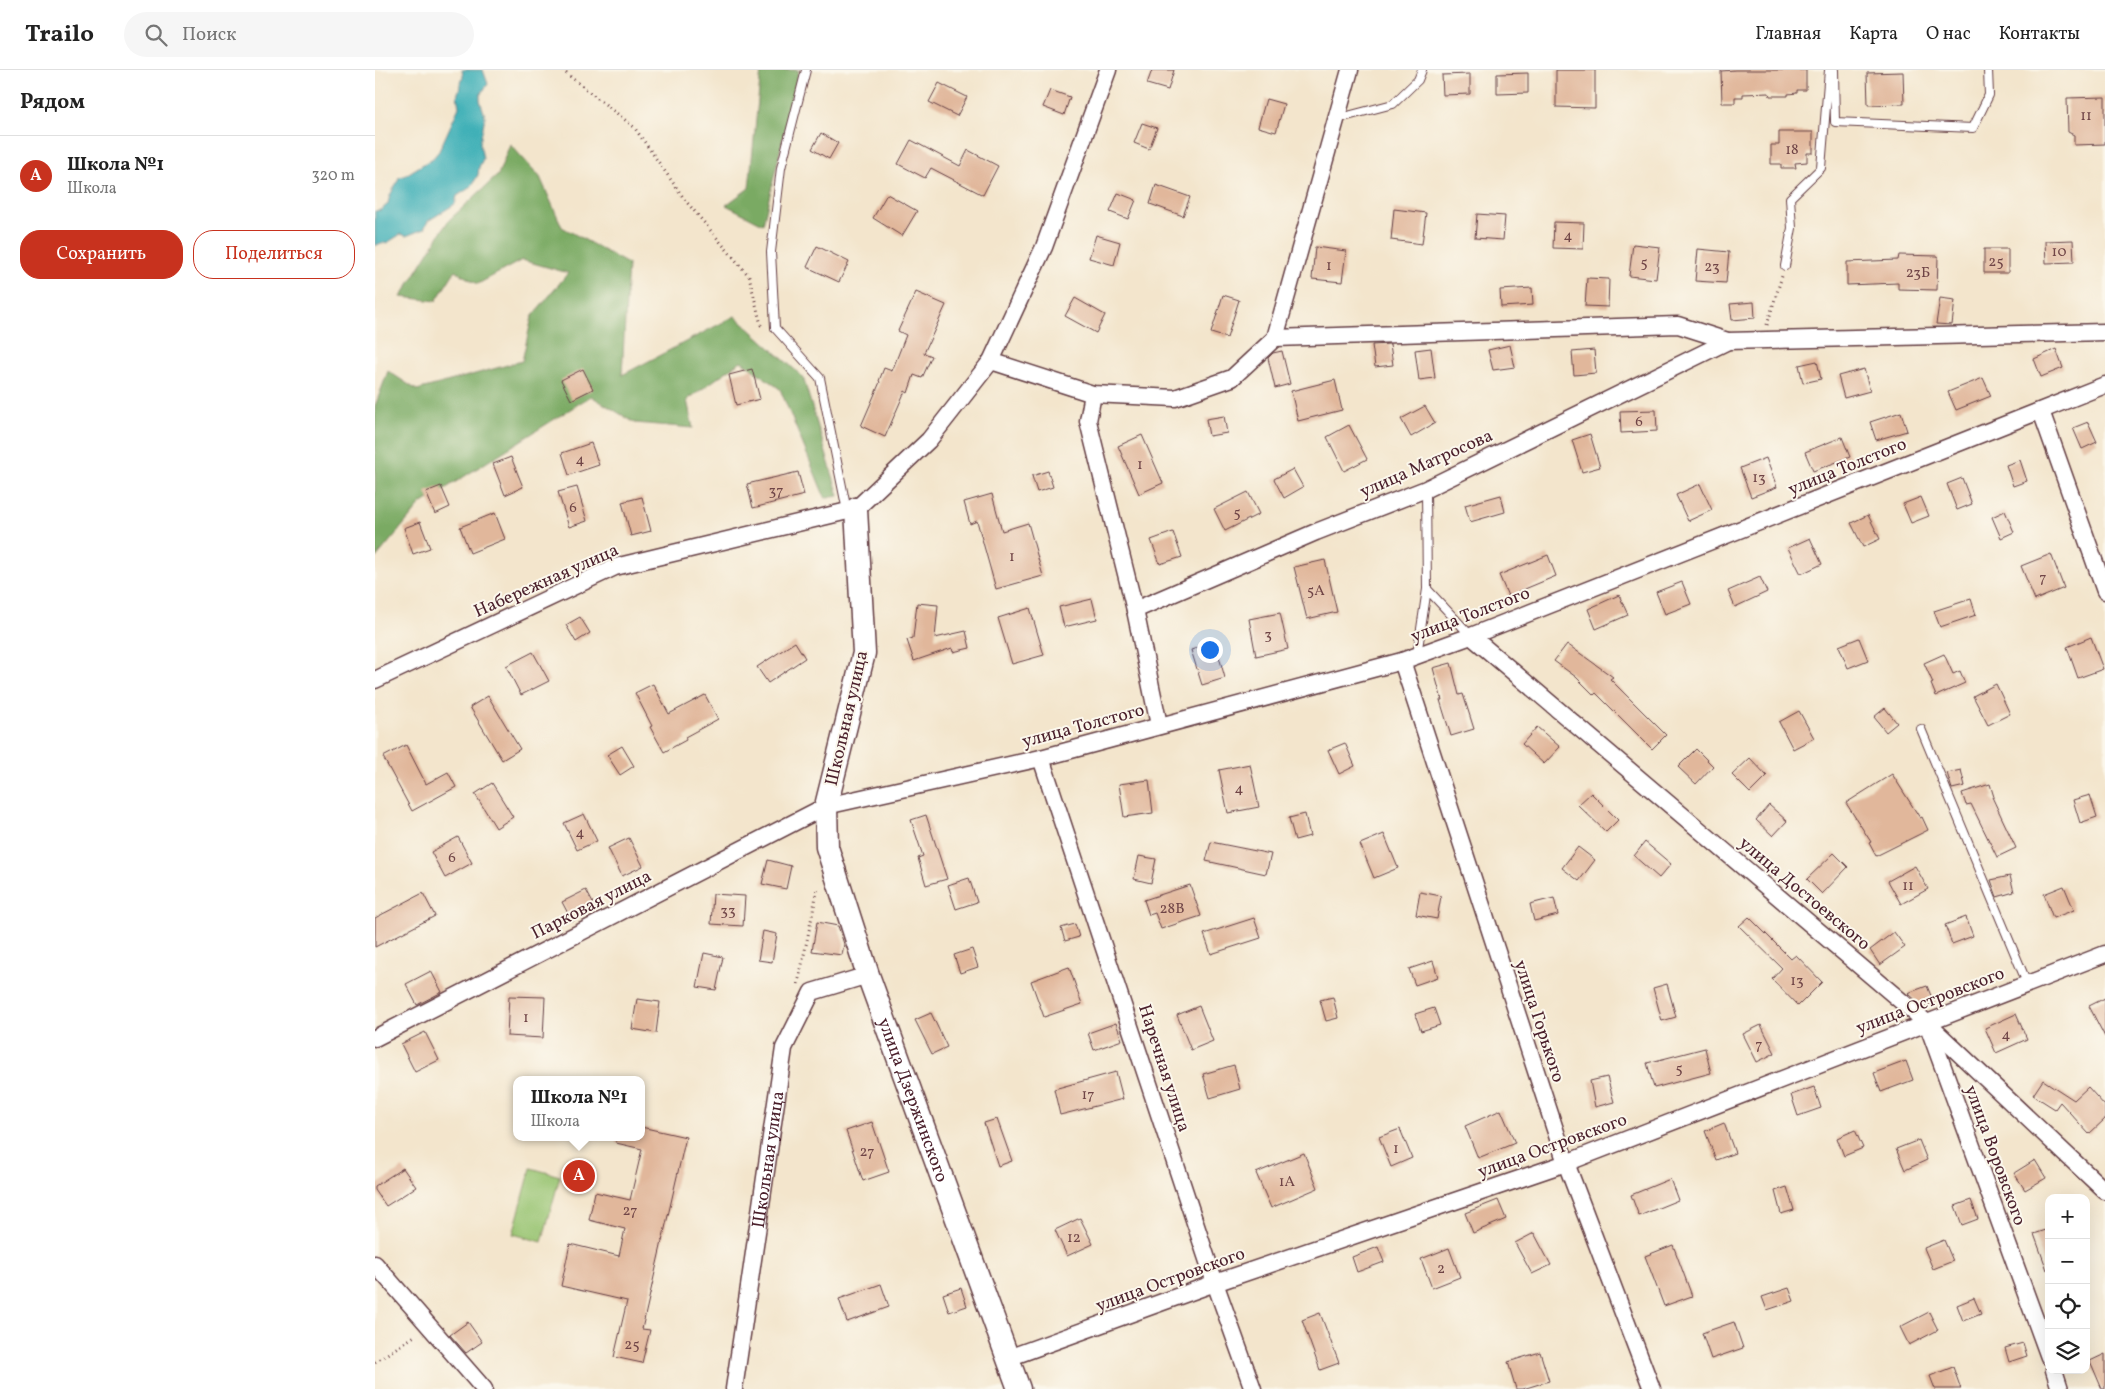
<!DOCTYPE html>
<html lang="ru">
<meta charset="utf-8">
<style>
body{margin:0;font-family:Vollkorn,serif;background:#f6f6f6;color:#222}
.controls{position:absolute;right:15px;bottom:15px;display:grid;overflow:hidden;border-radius:10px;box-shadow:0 5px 20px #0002}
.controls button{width:45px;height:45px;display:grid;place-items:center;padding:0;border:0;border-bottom:1px solid #e0e0e0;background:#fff;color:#222;font:25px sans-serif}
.you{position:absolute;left:834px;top:579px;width:18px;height:18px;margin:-12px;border:4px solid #fff;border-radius:50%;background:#1a73e8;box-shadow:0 0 0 8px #1a73e833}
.badge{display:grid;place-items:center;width:32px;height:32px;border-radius:50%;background:#c8321e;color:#fff;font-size:16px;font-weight:700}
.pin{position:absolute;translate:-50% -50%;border:2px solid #fff;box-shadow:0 1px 5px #0006}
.popup{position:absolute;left:138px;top:1006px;width:132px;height:65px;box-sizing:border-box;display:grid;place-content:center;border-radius:10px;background:#fff;filter:drop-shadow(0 1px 4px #0005);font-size:16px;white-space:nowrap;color:#767676}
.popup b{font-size:19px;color:#222}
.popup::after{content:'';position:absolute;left:50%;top:100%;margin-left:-10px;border:10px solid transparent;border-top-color:#fff}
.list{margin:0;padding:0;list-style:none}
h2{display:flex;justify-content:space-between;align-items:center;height:65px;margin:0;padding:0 20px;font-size:21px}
h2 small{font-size:16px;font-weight:400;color:#767676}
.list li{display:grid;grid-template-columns:32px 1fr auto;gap:15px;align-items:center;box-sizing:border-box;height:80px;padding:0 20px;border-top:1px solid #e0e0e0}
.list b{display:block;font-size:19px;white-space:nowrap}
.list p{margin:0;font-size:16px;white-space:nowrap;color:#767676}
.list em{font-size:16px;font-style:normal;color:#767676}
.actions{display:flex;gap:10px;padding:15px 20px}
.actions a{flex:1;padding:11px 0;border:1px solid #c8321e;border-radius:20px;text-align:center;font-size:18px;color:#c8321e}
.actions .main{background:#c8321e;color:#fff}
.icon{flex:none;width:28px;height:28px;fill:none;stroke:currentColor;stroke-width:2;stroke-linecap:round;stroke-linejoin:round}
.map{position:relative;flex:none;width:1730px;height:1319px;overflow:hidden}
header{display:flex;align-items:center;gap:30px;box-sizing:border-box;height:70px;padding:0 25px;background:#fff;border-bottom:1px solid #e0e0e0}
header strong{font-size:24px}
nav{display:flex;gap:28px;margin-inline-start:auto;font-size:18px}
.search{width:350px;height:45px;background:#f6f6f6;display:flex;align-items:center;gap:12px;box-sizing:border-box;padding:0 18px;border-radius:28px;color:#767676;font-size:19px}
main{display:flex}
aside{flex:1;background:#fff}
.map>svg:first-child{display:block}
</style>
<header>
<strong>Trailo</strong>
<div class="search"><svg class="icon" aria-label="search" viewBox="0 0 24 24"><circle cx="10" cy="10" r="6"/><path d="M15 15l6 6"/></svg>Поиск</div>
<nav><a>Главная</a><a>Карта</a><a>О нас</a><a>Контакты</a></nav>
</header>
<main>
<aside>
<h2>Рядом<small></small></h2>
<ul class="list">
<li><span class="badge">A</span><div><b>Школа №1</b><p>Школа</p></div><em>320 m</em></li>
</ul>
<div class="actions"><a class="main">Сохранить</a><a>Поделиться</a></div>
</aside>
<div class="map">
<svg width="1730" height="1319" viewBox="0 0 1730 1319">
<rect width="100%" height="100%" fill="#fbf7ec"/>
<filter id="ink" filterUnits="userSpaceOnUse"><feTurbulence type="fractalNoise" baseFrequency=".02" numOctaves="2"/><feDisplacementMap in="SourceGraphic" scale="10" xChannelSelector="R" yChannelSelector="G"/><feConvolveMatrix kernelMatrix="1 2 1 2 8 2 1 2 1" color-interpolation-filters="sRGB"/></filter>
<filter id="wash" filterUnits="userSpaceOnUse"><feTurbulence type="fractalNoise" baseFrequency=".0096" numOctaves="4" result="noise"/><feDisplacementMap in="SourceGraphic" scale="20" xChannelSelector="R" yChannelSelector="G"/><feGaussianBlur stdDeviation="1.12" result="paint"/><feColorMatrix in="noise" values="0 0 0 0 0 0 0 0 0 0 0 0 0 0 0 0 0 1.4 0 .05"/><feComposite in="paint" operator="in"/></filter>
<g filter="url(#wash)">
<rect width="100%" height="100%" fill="#f3e5cc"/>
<path fill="#99c472" stroke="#72724e" d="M156 1098 185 1106 167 1172 138 1164Z"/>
<path fill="#7aaa64" stroke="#626448" d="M386 0H424L388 154 351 135 374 118Z
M135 74 165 107 187 157 253 194 247 305 360 246 428 307 464 426 450 428 405 319 366 291 312 330 318 358 260 353 216 326 46 434 0 489V336L13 301 42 320 147 291 157 247 193 203 147 190 103 214 80 201 61 231 26 227 73 151 123 105Z"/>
<path fill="#3fb0b7" stroke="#446871" d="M87 0H108L113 14 105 25V30L110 46 105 73 108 89 104 97 103 105 96 117 82 126 80 134 53 151 49 159 31 166 26 164 12 173H6L0 176V141L6 140 13 134C14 123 21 117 24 107L29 106 58 88 64 81 84 37 82 26 88 7Z"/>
<g id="blocks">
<path fill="#e1b79b" d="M777 0H799L793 20 772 14Z
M1181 0H1220V38L1181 37Z
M1360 0H1431V20H1422V23L1413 24V26H1395L1394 23 1368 24V27H1360V33H1347L1346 1Z
M1528 2 1529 34 1493 35 1492 3Z
M1153 3V23L1122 24V4Z
M1095 4V24L1068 25 1067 5Z
M564 13 592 27 582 46 554 32Z
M675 20 695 27 689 45 668 37Z
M1730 27V74L1699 75V65L1693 62 1692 28Z
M891 29 909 34 901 62 883 57Z
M767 53 782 58 774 79 759 73Z
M1404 62H1438V83H1432V92L1420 93 1421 98H1406V94H1396V75H1404Z
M446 63 463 73 454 89 437 79Z
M536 70 585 96 593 80 623 96 608 125 556 98 550 108 523 94Z
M781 115 815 127 808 146 775 134Z
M743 123 761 130 753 149 735 142Z
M512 124 542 141 527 166 498 148Z
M1019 139 1051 143 1047 174 1016 170Z
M1102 144 1130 146 1128 170 1100 168Z
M1179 152 1209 153 1208 179 1178 178Z
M721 165 745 172 739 195 714 188Z
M1698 170 1699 192 1671 193 1670 171Z
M1258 174 1285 177 1281 209 1254 206Z
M442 176 474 192 464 212 432 197Z
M940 177 971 181 967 212 937 209Z
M1323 179 1354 182 1351 213 1320 211Z
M1609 179H1633V203H1609Z
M1524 185 1563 186 1562 220 1523 219V213L1472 215V192L1523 190Z
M1212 208 1234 209 1233 237 1210 236Z
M1157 218 1158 235 1126 237 1125 220Z
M541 222 571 235 549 283 557 286 547 308 539 305 533 323 530 321 510 367 486 356 505 312 504 311 509 298 517 301 531 265 523 261Z
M848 225 864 230 852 268 836 263Z
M700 228 730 245 721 263 690 246Z
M1565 228 1580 230 1577 255 1561 254Z
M1379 232 1380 248 1357 250 1355 234Z
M1015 274 1018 295 1000 297 997 275Z
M1135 275 1140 297 1118 300 1113 280Z
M1056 278 1060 308 1044 310 1040 280Z
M1681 279 1688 298 1666 307 1659 289Z
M1219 280 1221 303 1199 305 1197 282Z
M907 281 915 314 900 318 893 288 898 283Z
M1442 291 1446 309 1428 313 1424 295Z
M208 299 218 319 196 330 186 310Z
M377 299 385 329 361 335 354 305Z
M1489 299 1495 321 1469 328 1463 306Z
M1608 308 1616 326 1581 340 1573 322Z
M960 310 967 340 923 351 916 321Z
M1050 336 1060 353 1036 367 1026 349Z
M1281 340 1282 361 1246 363 1245 341Z
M1526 342 1532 361 1501 370 1495 352Z
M849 346 852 363 834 366 831 349Z
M1713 352 1722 372 1707 379 1698 358Z
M974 355 992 389 969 401 952 367Z
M1215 364 1225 397 1207 402 1197 370Z
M767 365 788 413 764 424 743 376Z
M1467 367 1475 387 1438 401 1430 382Z
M216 373 224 395 194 405 187 383Z
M136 387 148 417 130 425 118 394Z
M1391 388 1402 417 1376 427 1365 398Z
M1645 390 1652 411 1638 416 1631 395Z
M918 399 928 417 909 428 899 409Z
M673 401 678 417 662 422 657 406Z
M423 402 429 425 378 438 372 414Z
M1587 408 1597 434 1582 440 1572 414Z
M1325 414 1337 440 1313 451 1301 425Z
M66 416 75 437 60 444 51 422Z
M202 417 212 451 194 457 183 422Z
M873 422 884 444 850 461 839 439Z
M617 424 627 461 653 453 668 506 621 519 602 451 595 454 589 432Z
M1126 425 1130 442 1095 452 1090 435Z
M267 427 276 461 256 466 247 432Z
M1546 427 1554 446 1536 453 1528 434Z
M1630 441 1639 462 1626 468 1617 447Z
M120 443 130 469 95 483 85 457Z
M1493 445 1505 469 1488 477 1476 453Z
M45 452 55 478 38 484 29 458Z
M798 462 807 487 785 494 776 470Z
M1435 468 1447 494 1426 504 1413 478Z
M1676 484 1689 518 1660 530 1646 496Z
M1173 485 1181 506 1133 526 1124 505Z
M950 490 962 542 932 549 919 497Z
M1385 507 1392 522 1360 537 1353 521Z
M1307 512 1316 534 1290 544 1281 522Z
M1244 525 1253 545 1221 559 1213 539Z
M717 529 722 549 689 557 684 537Z
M1596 529 1601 545 1565 557 1559 541Z
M542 533 563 535 560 568 591 561 595 578 578 582 577 578 539 591 532 570 538 568Z
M655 538 669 585 637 594 623 548Z
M905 543 913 579 881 586 874 549Z
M205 547 215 563 201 572 191 555Z
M1716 567 1728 599 1703 608 1692 577Z
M1484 568 1493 590 1473 598 1464 576Z
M420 572 430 588 393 613 382 597Z
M840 572 850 608 827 615 816 580Z
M1192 574 1238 607 1235 609 1291 665 1277 679 1221 623 1219 625 1201 607 1179 591Z
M158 582 174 611 146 625 131 596Z
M1569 584 1578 604 1585 601 1590 613 1561 626 1556 614 1558 613 1549 593Z
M1076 593 1084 625 1088 624 1099 659 1076 666 1065 630H1067L1058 598Z
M278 614 294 644 330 625 343 649 310 667 311 670 289 682 275 657 277 656 260 623Z
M1621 614 1635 644 1613 655 1598 626Z
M113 626 145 679 127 690 95 637Z
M1510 638 1522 653 1511 662 1499 647Z
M1424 641 1439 668 1418 679 1404 652Z
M1162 657 1185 677 1169 694 1147 674Z
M970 673 980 696 964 704 953 680Z
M31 675 51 714 73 702 81 717 37 741 8 687Z
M247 676 259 696 245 705 232 685Z
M1321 679 1338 696 1321 714 1303 697Z
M1375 688 1392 706 1375 723 1357 705Z
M875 694 884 737 853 743 844 700Z
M1586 700 1590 716 1577 719 1572 703Z
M1517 704 1545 748 1547 747 1553 760 1501 786 1494 773 1496 772 1471 733Z
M774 710 778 743 749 747 744 714Z
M117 713 138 747 121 758 100 724Z
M1615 714 1619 727H1617L1641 778 1622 787 1596 734 1591 735 1587 723Z
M1216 723 1243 750 1231 762 1203 735Z
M1715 725 1722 747 1705 753 1698 730Z
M1394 735 1412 751 1398 766 1381 750Z
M209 744 222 771 202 780 189 753Z
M930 744 935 766 920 770 914 748Z
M551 745 572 809 551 815 543 788 548 786 536 750Z
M1009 764 1023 798 999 808 985 774Z
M83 767 97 793 70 808 56 782Z
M254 768 268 796 247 806 233 778Z
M836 772 896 784 891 804 831 791Z
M1270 772 1296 794 1284 808 1259 786Z
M1203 777 1220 790 1204 811 1187 798Z
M1459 783 1473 797 1447 824 1432 809Z
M764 786 781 789 776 813 759 809Z
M393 790 416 796 411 819 387 814Z
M1540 796 1553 819 1526 834 1513 811Z
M1635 806 1639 822 1622 827 1616 810Z
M594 808 602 832 581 839 573 815Z
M815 815 826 846 786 859 780 843 774 845 769 830Z
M1689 816 1699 840 1678 848 1669 824Z
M211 820 221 839 197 851 187 832Z
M1045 822 1066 826 1062 849 1041 845Z
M48 823 60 846 0 877V848Z
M338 824 370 826 368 856 336 854Z
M1179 828 1183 845 1159 851 1155 834Z
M1374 847 1416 889 1421 885 1447 912 1423 936 1397 909 1407 898 1364 856Z
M1591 847 1598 866 1577 874 1570 855Z
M879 848 886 868 836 884 829 864Z
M442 852 463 856 469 874 467 885 437 881Z
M700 854 704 867 690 871 686 858Z
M388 861 402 864 397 892 383 890Z
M1519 862 1530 877 1505 895 1495 880Z
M597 879 603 897 585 903 579 885Z
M329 883 348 887 341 920 322 917Z
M1058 891 1063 907 1040 915 1034 899Z
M694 897 707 934 669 947 656 911Z
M56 901 67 922 42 935 31 914Z
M1292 914 1301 947 1287 951 1278 918Z
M1552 916 1559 933 1548 937 1533 923Z
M134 926 170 927 168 968 132 966Z
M958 927 963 948 951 951 945 930Z
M1730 928V967L1714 936Z
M262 929 285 932 281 963 257 959Z
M824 936 838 971 816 980 802 945Z
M1059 938 1065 955 1046 961 1040 944Z
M556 943 572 977 557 984 540 950Z
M1641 944 1652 969 1621 983 1610 958Z
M741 953 747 970 719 980 713 963Z
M1386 955 1400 983 1382 992 1368 964Z
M50 962 64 990 40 1002 26 974Z
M1330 978 1336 1003 1279 1018 1272 993Z
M1531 991 1538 1010 1506 1022 1499 1003Z
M859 995 865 1019 835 1028 828 1004Z
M741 1002 748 1029 685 1045 679 1019Z
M1232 1007 1239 1032 1220 1037 1215 1011Z
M1668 1010 1699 1030 1713 1017 1730 1036V1049L1714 1064 1685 1032 1680 1039 1658 1025Z
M1439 1017 1446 1038 1423 1046 1416 1025Z
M1126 1040 1140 1073 1103 1088 1090 1056Z
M622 1049 637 1091 623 1096 609 1053Z
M497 1052 514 1102 488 1111 471 1061Z
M1349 1053 1360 1083 1341 1090 1330 1061Z
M266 1057 311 1067 267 1259 275 1260 267 1293 239 1287 252 1231 186 1216 195 1174 244 1186 250 1159 214 1150 220 1122 255 1130 267 1079 241 1073V1067H266Z
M1025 1059 1037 1088 1016 1097 1004 1067Z
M1480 1060 1488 1078 1469 1086 1462 1068Z
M1544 1070 1552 1090 1530 1100 1521 1079Z
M929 1083 943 1118 896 1138 881 1103Z
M1660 1090 1671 1108 1650 1120 1639 1103Z
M28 1098 41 1117 11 1136 0 1120V1116Z
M1295 1109 1303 1130 1264 1146 1256 1125Z
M1412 1117 1419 1140 1406 1144 1400 1121Z
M1123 1130 1131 1149 1098 1163 1090 1143Z
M1596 1130 1603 1149 1587 1155 1580 1136Z
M705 1148 718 1174 692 1186 680 1160Z
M1674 1159V1199L1672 1200 1659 1164Z
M1159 1163 1176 1195 1157 1204 1140 1173Z
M1569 1170 1578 1191 1558 1199 1549 1178Z
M1298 1175 1317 1226 1289 1236 1270 1186Z
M1003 1177 1009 1192 982 1202 977 1187Z
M1074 1178 1085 1207 1057 1218 1046 1189Z
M506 1214 514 1237 472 1252 464 1229Z
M586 1218 592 1236 574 1242 568 1224Z
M1414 1218 1419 1231 1392 1240 1387 1227Z
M1599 1228 1606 1244 1588 1251 1582 1235Z
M1554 1242 1563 1260 1534 1275 1525 1257Z
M945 1243 964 1293 945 1300 927 1250Z
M93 1252 107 1272 91 1283 75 1265Z
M1359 1252 1368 1278 1336 1289 1327 1263Z
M1648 1273 1652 1286 1634 1292 1630 1278Z
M1165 1282 1174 1311 1148 1319H1141L1133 1292Z
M1730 1284V1319H1727L1715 1291Z
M1578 1297 1586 1319H1560L1555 1306Z"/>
</g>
</g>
<g filter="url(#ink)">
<use href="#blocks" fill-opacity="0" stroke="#633d43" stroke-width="1"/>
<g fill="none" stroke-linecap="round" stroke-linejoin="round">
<g stroke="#633d43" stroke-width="10">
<path id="lane" d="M431 0 406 98 396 182 400 258 445 308 472 441
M1459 0 1460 52 1598 58 1614 25 1613 0
M961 49 1018 34 1043 10 1047 0
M1410 196 1417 158 1415 128 1446 98 1454 0
M1051 419 1052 519 1096 566
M1042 585 1052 519
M1546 659 1652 913"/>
</g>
<g stroke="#633d43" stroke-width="19">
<g id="street">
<path d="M900 268 1303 255 1353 271 1730 262"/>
<path d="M616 291 718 324 800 328 857 308 900 268 975 0"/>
<path d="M718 324 713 351 760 540 784 655"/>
<path d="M1666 341 1730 521"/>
<path d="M760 540 941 462 1051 419 1353 271"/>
<path d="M1096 566 1552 953 1730 1121"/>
<path d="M1027 591 1191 1093 1277 1319"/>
<path d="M0 610 240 497 481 439 554 370 616 291 669 177 733 0"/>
<path d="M666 688 840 1213 878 1319"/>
<path d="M1553 956 1674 1287"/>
<path d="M0 968 451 736 666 688 1027 591 1096 566 1730 315"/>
<path d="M0 1194 109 1319"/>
<path d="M633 1288 840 1213 1191 1093 1730 884"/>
<path d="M1679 1300 1685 1319"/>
<path id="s1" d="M359 1319 409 978 437 922 493 905"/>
</g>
</g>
<g stroke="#633d43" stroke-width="25">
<g id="secondary">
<path id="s2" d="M481 439 489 583 451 736 452 777 493 905 644 1319"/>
</g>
</g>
<path stroke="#633d43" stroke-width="3" stroke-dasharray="1 4" stroke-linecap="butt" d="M187 0 259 57 310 130 374 206 386 255 390 256
M1392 255 1407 206
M423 914 443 817
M0 1292 41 1265"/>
<use href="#lane" stroke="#fff" stroke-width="8"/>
<use href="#street" stroke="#fff" stroke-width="16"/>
<use href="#secondary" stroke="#fff" stroke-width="22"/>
</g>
</g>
<g text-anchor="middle" stroke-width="4" stroke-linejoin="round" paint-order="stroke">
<g font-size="15" fill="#704547">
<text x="1711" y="50">11</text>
<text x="1417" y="84">18</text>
<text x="1193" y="170">4</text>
<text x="1684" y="186">10</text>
<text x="1621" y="196">25</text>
<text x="1269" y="197">5</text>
<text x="954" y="200">1</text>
<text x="1337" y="201">23</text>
<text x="1543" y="207">23Б</text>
<text x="1264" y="356">6</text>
<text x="205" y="394">4</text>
<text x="765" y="399">1</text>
<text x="1384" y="412">13</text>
<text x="401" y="425">37</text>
<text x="198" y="442">6</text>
<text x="862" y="447">5</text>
<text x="637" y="491">1</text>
<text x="1668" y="512">7</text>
<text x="941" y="525">5А</text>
<text x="893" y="569">3</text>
<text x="864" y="723">4</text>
<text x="205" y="767">4</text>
<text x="77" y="792">6</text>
<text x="1533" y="820">11</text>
<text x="797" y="843">28В</text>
<text x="353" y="845">33</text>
<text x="1422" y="915">13</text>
<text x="151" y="952">1</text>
<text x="1631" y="969">4</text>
<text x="1384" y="979">7</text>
<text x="1304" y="1003">5</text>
<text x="713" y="1029">17</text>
<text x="1021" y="1083">1</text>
<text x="492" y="1086">27</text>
<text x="912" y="1116">1А</text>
<text x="255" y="1145">27</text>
<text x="699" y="1172">12</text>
<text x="1066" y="1203">2</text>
<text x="257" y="1279">25</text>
</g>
<g font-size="18" fill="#4a1f2b" stroke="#fbf7ec">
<text transform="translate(1051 393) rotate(-24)" y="6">улица Матросова</text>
<text transform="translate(1472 396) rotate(-22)" y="6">улица Толстого</text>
<text transform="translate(171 510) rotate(-24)" y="6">Набережная улица</text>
<text transform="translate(1095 544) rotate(-21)" y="6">улица Толстого</text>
<text transform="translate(471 648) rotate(-77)" y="6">Школьная улица</text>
<text transform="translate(708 655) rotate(-15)" y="6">улица Толстого</text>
<text transform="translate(1430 823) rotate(40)" y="6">улица Достоевского</text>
<text transform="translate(216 834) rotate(-27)" y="6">Парковая улица</text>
<text transform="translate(1555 930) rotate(-21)" y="6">улица Островского</text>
<text transform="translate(1165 951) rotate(72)" y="6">улица Горького</text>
<text transform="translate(790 998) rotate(72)" y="6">Наречная улица</text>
<text dy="6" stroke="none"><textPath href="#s2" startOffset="610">улица Дзержинского</textPath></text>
<text transform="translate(1177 1075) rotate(-20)" y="6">улица Островского</text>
<text transform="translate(1621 1085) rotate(70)" y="6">улица Воровского</text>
<text dy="6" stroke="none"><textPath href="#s1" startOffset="232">Школьная улица</textPath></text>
<text transform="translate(795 1209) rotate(-20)" y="6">улица Островского</text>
</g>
</g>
</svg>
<div class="controls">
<button>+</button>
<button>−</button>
<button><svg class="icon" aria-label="locate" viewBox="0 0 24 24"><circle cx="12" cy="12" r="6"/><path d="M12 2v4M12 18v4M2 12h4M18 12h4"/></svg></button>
<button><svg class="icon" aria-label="layers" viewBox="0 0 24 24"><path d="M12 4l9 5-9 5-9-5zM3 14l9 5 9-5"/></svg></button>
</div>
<div class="you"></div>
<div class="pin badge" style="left:204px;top:1106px">A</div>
<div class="popup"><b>Школа №1</b>Школа</div>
</div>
</main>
